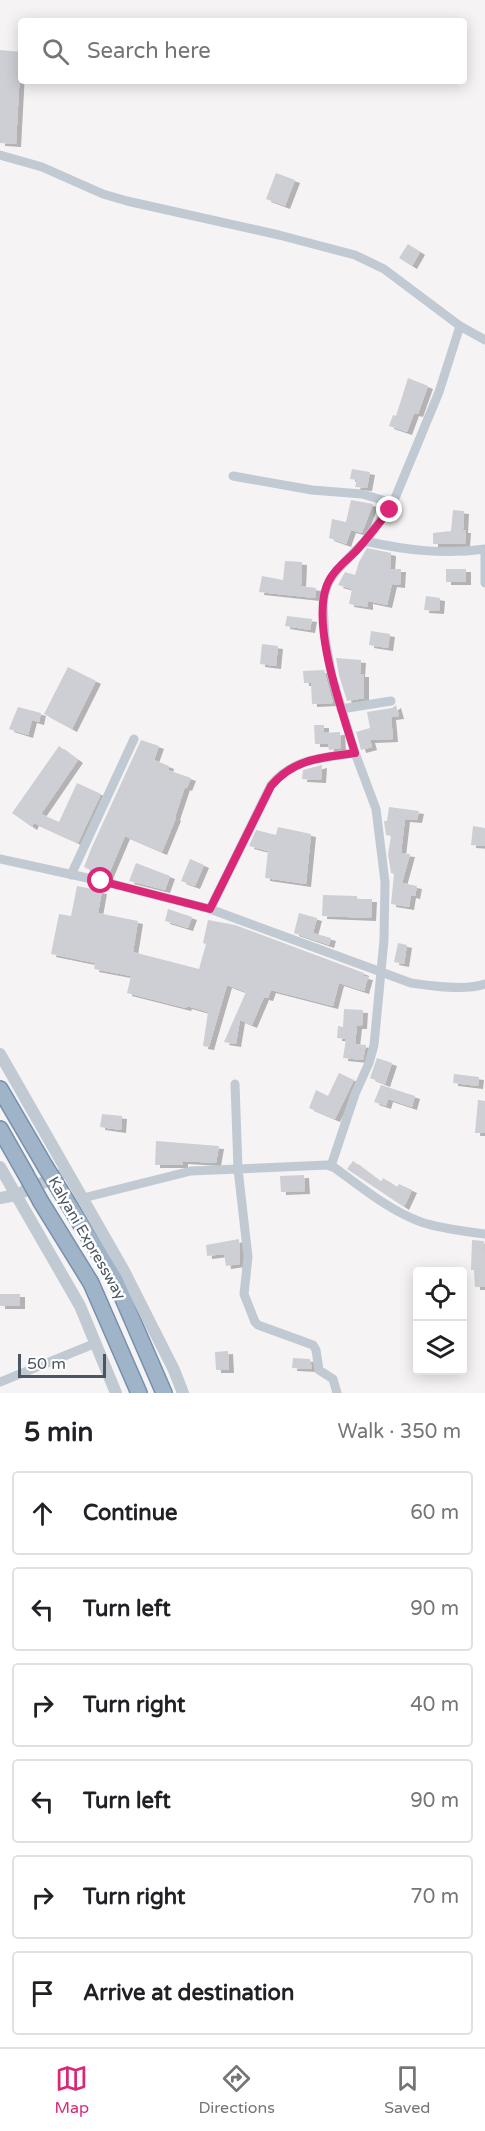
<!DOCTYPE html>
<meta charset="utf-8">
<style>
body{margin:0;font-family:"Varela Round",sans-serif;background:#f2f2f2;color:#202124}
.controls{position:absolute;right:18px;bottom:18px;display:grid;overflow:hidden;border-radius:6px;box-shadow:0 3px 15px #0003}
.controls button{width:54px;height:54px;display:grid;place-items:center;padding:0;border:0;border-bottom:2px solid #e0e0e0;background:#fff;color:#202124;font:30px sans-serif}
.scale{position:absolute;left:18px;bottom:15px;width:88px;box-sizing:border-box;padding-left:6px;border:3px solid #4a5661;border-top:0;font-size:16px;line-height:21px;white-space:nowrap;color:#4a5661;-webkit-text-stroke:4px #fff;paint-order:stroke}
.stop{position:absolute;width:18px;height:18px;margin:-14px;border:4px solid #db2777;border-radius:50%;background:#fff}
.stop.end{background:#db2777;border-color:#fff;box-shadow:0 2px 6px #0008}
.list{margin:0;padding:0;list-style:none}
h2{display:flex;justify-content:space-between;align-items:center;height:78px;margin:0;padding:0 24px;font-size:26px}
h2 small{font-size:20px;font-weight:400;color:#757577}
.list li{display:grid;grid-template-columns:39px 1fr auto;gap:18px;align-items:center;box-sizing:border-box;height:84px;margin:0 12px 12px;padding:0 12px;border:2px solid #e0e0e0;border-radius:6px}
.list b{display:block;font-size:22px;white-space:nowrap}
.list em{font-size:20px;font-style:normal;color:#757577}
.icon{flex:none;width:33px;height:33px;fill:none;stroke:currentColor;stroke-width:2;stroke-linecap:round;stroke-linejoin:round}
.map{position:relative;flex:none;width:485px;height:1393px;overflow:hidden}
.search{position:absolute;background:#fff;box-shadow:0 3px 15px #0003;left:18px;right:18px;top:18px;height:66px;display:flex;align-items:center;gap:15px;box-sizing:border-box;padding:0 21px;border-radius:6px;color:#757577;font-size:22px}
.sheet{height:654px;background:#fff}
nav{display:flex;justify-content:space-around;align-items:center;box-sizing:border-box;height:84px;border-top:2px solid #e0e0e0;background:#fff;font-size:16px;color:#757577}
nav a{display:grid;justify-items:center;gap:3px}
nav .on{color:#db2777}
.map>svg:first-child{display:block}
</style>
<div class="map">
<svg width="485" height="1393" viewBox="0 0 485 1393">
<defs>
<filter id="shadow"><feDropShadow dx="5" dy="3" stdDeviation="0" flood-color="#0004"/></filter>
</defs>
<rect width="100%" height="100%" fill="#f5f3f3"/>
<path fill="#cdcfd5" filter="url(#shadow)" d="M0 50 21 52 16 144 0 143Z
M276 173 295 180 285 206 266 199Z
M408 244 420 252 412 266 399 258Z
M408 378 428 386 418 414 414 413 407 432 389 426 393 415 396 416Z
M352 469 370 472 367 488 355 487 357 480 350 479Z
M351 500 373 504 362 533 351 530 346 544 329 538 332 519 346 522Z
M453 510 464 511 463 530H466L465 544H433V533L451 531Z
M367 548 391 553 390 569H401L400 585 392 584 387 605 368 601V607L349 604 352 589 338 585 345 572 355 575 359 562Z
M285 561 302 562 301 586 316 588 315 598 259 592 262 576 283 580Z
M446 569H466V582H446Z
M426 596 440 598 439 611 424 610Z
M287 616 312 619 310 630 285 626Z
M371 631 390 634 388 648 369 645Z
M262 644 278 646 276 666 260 664Z
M336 658 361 660 360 674H364V698L347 701 339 675Z
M68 667 96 681 72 729 44 714Z
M324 670 333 703 312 704 311 683H304L303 671Z
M396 705 399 716 391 717 393 739 370 740 372 747 361 750 356 732 370 728 367 712 392 708Z
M18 707 41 713 39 722 32 720 28 735 9 729Z
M314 725H324V733L340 732 341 748 329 750 328 744H315Z
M141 740 159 746 154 760 169 766 168 770 191 778 187 788 185 787 175 817 176 818 162 852 125 836 108 876 99 874 84 867 91 849Z
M59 746 78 760 41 814 59 822 77 783 101 794 78 843 34 823 32 827 12 813Z
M322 765 321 780 302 779 303 770Z
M389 807 419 811 417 820 405 819 401 853 410 854 402 883 417 886 415 896 411 895 409 907 391 904 394 874 391 873 388 854 391 836 386 835 384 821H387Z
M473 826 485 828V846L471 845Z
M278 827 311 834 306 884 265 878 268 851 249 846 256 830 276 835Z
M190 859 204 865 195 886 181 881Z
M136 863 170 876 165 890 129 881Z
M77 886 102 891 98 913 138 921 133 952 199 969 206 944 203 943 208 920 235 925 364 973 363 976 368 977 364 991 339 983 333 1006 271 990 268 998 264 997 252 1025 240 1020 236 1044 224 1042 246 992 227 985 209 1047 203 1046 208 1012 187 1006 186 1008 127 993 131 976 94 969 95 963 51 954 59 914 71 916Z
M323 895 357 896V899H372L371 918 322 916Z
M168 909 192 917 188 928 165 921Z
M299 913 317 918 313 933 331 938 329 945 294 933Z
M398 943 407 945 404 964 394 962Z
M344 1009 363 1010 362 1026H357L355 1044 366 1045 363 1060 343 1058 346 1039 337 1038 338 1026 343 1027Z
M377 1058 392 1063 385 1084 370 1078Z
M339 1073 354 1080 335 1119 309 1108 316 1090 328 1096Z
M454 1074 479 1077 478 1086 453 1083Z
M381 1085 415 1096 412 1107 388 1099 386 1106 374 1102Z
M478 1100 485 1101V1133H475Z
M102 1114 122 1116 121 1130 100 1127Z
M156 1141 219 1146 216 1163 183 1161V1165H155Z
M353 1161 381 1182 383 1178 397 1187 399 1184 412 1190 404 1207 347 1169Z
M304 1175 305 1191 281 1192 280 1176Z
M239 1239 240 1264 226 1266 224 1254 207 1256 206 1245Z
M472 1240 484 1241 485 1287H475L474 1270H471Z
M0 1294H20V1306H0Z
M228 1351 229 1370H216L215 1352Z
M293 1358 310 1359 312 1369 292 1368Z"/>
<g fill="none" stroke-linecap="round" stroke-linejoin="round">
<g stroke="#7690ad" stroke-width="18">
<path id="trunk" d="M0 1089 45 1166
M0 1129 25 1173
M61 1192 115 1280 164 1393
M41 1202 91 1283 139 1393"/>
</g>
<path stroke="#c1cad2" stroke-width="9" d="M0 155 42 167 103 194 127 201 279 235 355 255 384 269 460 326 485 340
M233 476 312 490 362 494 393 503
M365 541C405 550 444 555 485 549
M485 549V583
M341 709 391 701
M0 859 101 881 210 909 411 983C431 986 466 991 485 984
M71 875 134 739
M210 909 271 785C294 758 322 758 355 753
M235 1084 238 1169 248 1257 244 1294 255 1322 258 1325 313 1345 316 1350 319 1370 333 1379 337 1393
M331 1166 355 1094 369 1063 374 1045 384 940 385 882 376 809 355 753 332 677 325 638 323 604 325 592 329 581 337 570 365 541 393 503 439 392 460 326
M83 1198 191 1171 327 1165 335 1168C361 1187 390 1211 421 1222 442 1229 463 1231 485 1234
M0 1382 96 1343"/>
<path stroke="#c1cad2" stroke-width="12" d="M0 1054 124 1271 174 1370 183 1393
M0 1167 80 1306 116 1393
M0 1198 16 1195 60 1175"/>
<use href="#trunk" stroke="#9fb4c9" stroke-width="15"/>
<g stroke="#7690ad" stroke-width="18" stroke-linecap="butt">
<path id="trunk-bridge" d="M45 1166 61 1192
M25 1173 41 1202"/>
</g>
<use href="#trunk-bridge" stroke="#9fb4c9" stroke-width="15"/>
</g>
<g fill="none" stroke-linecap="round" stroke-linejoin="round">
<path stroke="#db2777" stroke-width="8" d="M101 881 210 909 271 786C294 758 322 758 355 753 343 714 307 616 330 579 336 568 346 561 355 552 367 539 378 524 390 510"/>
</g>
<g text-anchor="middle" stroke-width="5" stroke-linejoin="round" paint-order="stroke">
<g font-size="15" fill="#4a5661" stroke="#fff">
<text transform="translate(87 1238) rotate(60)" y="5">Kalyani Expressway</text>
</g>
</g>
</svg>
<div class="controls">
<button><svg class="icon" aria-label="locate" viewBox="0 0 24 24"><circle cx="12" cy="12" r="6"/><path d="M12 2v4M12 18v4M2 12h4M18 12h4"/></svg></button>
<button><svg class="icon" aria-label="layers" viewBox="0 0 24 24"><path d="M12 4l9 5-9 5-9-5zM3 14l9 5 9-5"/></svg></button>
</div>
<div class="scale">50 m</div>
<div class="stop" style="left:101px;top:881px"></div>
<div class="stop end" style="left:390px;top:510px"></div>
<div class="search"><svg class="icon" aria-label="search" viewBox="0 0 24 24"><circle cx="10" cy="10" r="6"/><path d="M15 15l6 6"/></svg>Search here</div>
</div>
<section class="sheet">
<h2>5 min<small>Walk · 350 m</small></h2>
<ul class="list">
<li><svg class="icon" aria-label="ahead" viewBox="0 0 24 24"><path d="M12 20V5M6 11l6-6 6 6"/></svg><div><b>Continue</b></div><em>60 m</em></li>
<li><svg class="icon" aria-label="left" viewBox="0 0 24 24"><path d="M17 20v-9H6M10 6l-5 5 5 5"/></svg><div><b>Turn left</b></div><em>90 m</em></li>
<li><svg class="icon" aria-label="right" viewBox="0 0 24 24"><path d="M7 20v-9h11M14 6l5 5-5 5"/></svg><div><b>Turn right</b></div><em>40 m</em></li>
<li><svg class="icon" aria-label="left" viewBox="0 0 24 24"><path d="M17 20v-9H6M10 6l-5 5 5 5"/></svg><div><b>Turn left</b></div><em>90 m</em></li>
<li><svg class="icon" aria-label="right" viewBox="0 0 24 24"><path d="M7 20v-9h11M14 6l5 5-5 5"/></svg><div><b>Turn right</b></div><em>70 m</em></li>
<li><svg class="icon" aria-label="arrive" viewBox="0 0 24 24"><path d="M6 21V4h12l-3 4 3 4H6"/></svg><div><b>Arrive at destination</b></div></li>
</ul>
</section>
<nav>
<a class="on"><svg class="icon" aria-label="map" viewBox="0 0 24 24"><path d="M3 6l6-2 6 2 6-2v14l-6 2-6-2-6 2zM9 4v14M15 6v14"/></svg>Map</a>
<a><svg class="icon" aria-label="directions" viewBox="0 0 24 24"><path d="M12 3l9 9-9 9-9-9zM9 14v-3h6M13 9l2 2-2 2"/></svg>Directions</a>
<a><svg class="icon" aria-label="saved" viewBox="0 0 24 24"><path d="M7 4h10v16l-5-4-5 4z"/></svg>Saved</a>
</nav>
